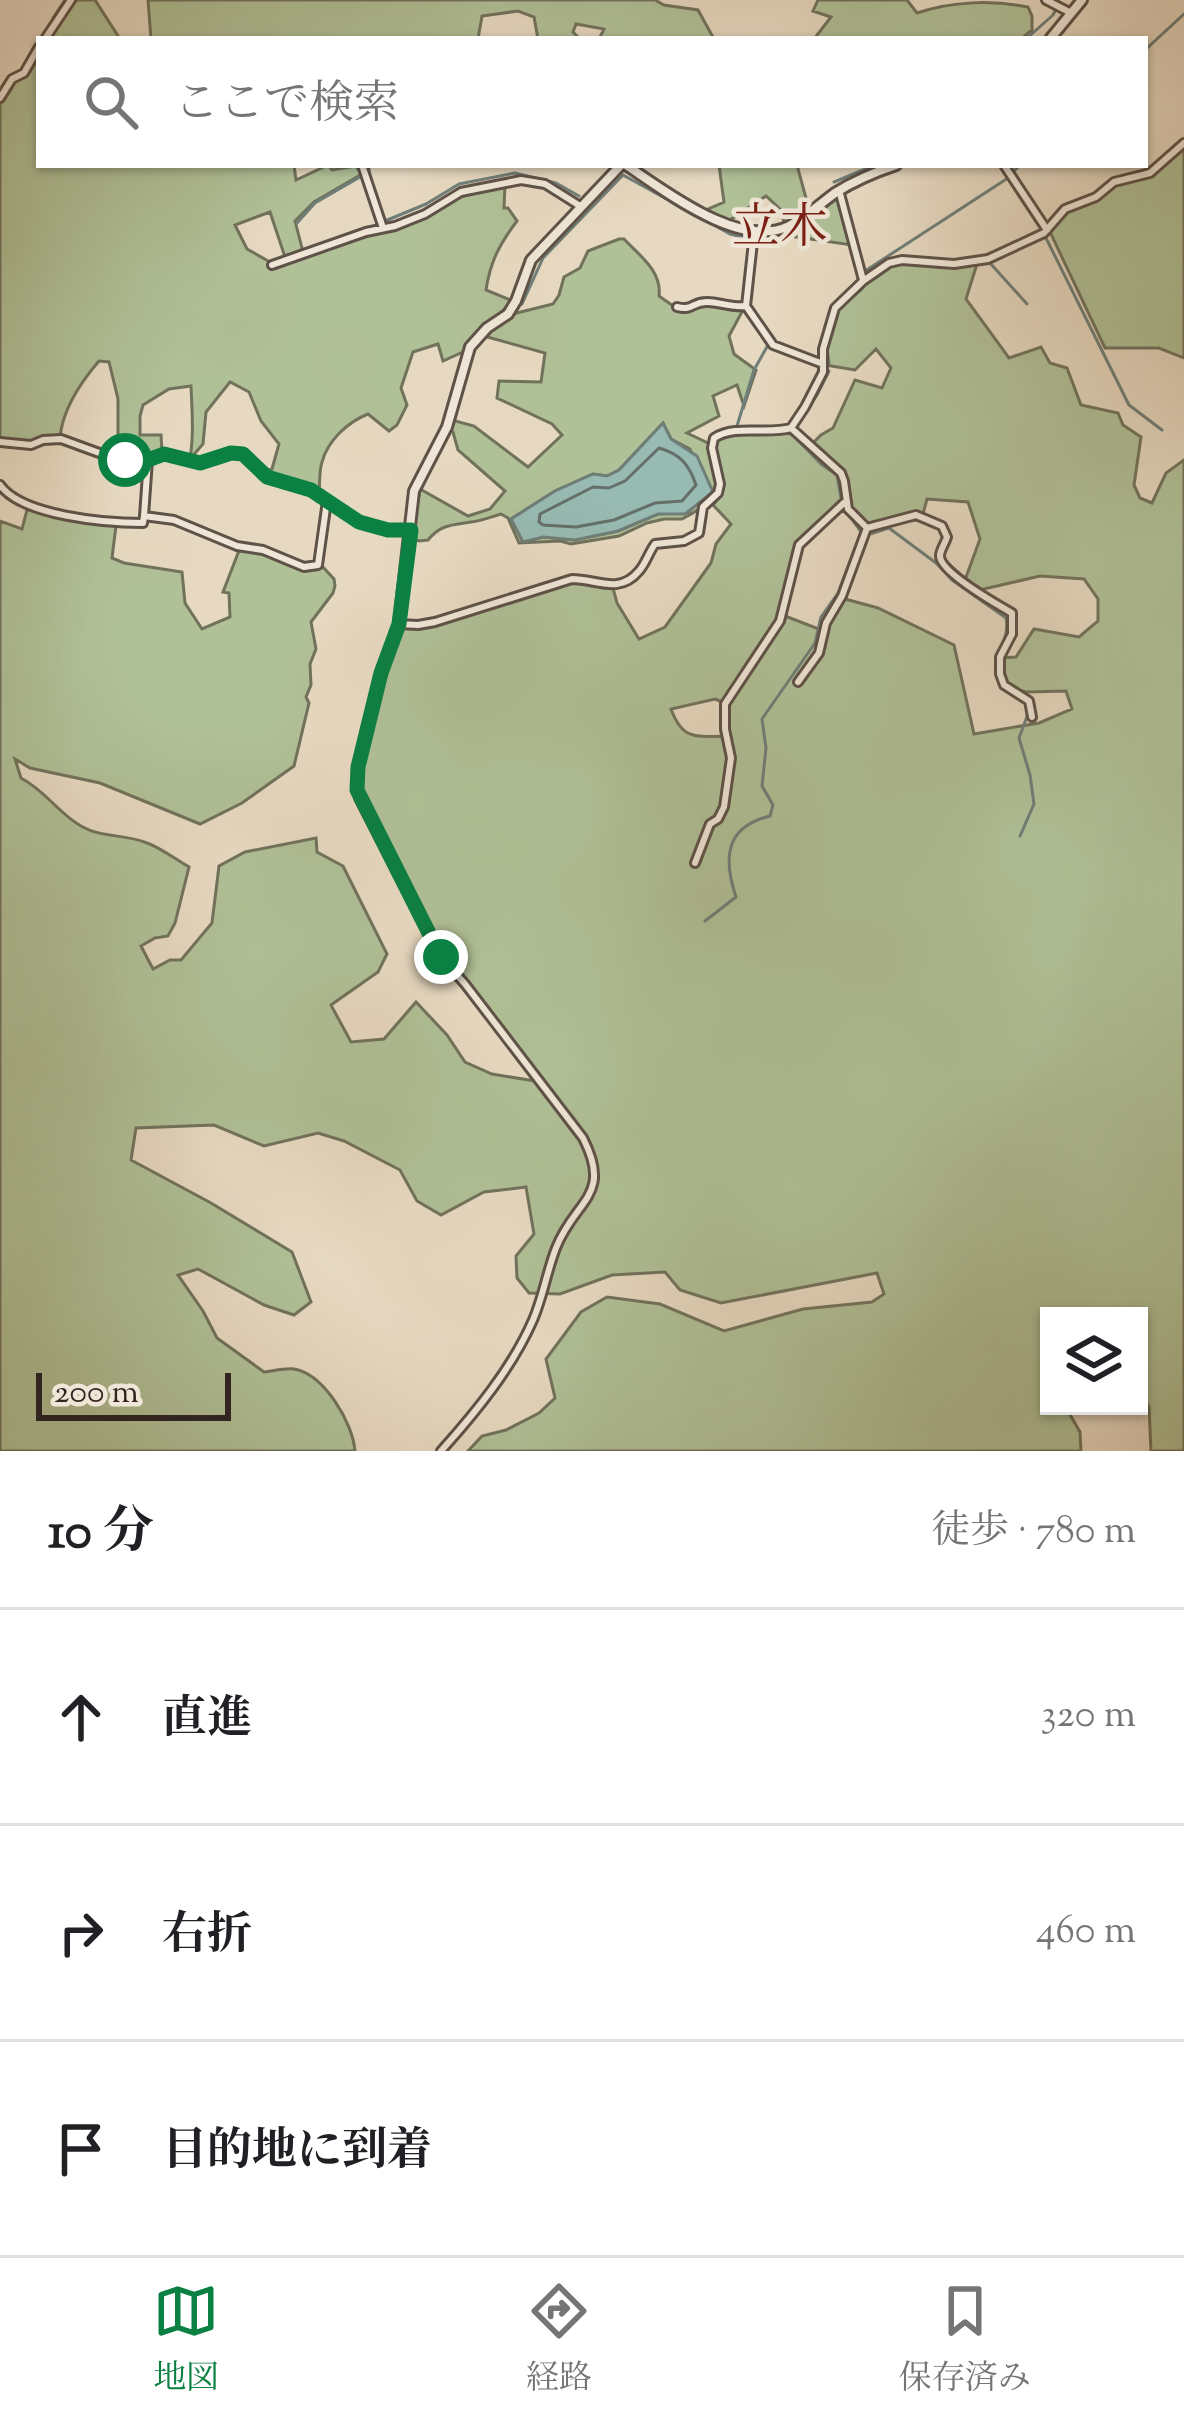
<!DOCTYPE html>
<html lang="ja">
<meta charset="utf-8">
<style>
body{margin:0;font-family:"Sorts Mill Goudy","Noto Serif JP",serif;background:#f6f6f6;color:#202124}
.controls{position:absolute;right:36px;bottom:36px;display:grid;overflow:hidden;border-radius:0px;box-shadow:0 3px 9px #0004}
.controls button{width:108px;height:108px;display:grid;place-items:center;padding:0;border:0;border-bottom:3px solid #e0e0e0;background:#fff;color:#202124;font:60px sans-serif}
.scale{position:absolute;left:36px;bottom:30px;width:195px;box-sizing:border-box;padding-left:12px;border:6px solid #322520;border-top:0;font-size:33px;line-height:42px;white-space:nowrap;color:#322520;-webkit-text-stroke:9px #efe6d7;paint-order:stroke}
.stop{position:absolute;width:36px;height:36px;margin:-27px;border:9px solid #0b8043;border-radius:50%;background:#fff}
.stop.end{background:#0b8043;border-color:#fff;box-shadow:0 3px 12px #0008}
.list{margin:0;padding:0;list-style:none}
h2{display:flex;justify-content:space-between;align-items:center;height:156px;margin:0;padding:0 48px;font-size:51px}
h2 small{font-size:39px;font-weight:400;color:#757577}
.list li{display:grid;grid-template-columns:78px 1fr auto;gap:36px;align-items:center;box-sizing:border-box;height:216px;padding:0 48px;border-top:3px solid #e0e0e0}
.list b{display:block;font-size:45px;white-space:nowrap}
.list em{font-size:39px;font-style:normal;color:#757577}
.icon{flex:none;width:66px;height:66px;fill:none;stroke:currentColor;stroke-width:2;stroke-linecap:round;stroke-linejoin:round}
.map{position:relative;flex:none;width:1184px;height:1451px;overflow:hidden}
.search{position:absolute;background:#fff;box-shadow:0 3px 9px #0004;left:36px;right:36px;top:36px;height:132px;display:flex;align-items:center;gap:30px;box-sizing:border-box;padding:0 42px;border-radius:0px;color:#757577;font-size:45px}
.sheet{height:804px;background:#fff}
nav{display:flex;justify-content:space-around;align-items:center;box-sizing:border-box;height:168px;border-top:3px solid #e0e0e0;background:#fff;font-size:33px;color:#757577}
nav a{display:grid;justify-items:center;gap:6px}
nav .on{color:#0b8043}
.map>svg:first-child{display:block}
</style>
<div class="map">
<svg width="1184" height="1451" viewBox="0 0 1184 1451">
<rect width="100%" height="100%" fill="#e7d9c1"/>
<filter id="stains"><feTurbulence type="fractalNoise" baseFrequency=".00167" numOctaves="4"/><feColorMatrix values="0 0 0 0 .2 0 0 0 0 .09 0 0 0 0 .02 0 0 0 .5 -.17"/></filter>
<radialGradient id="worn" r=".72"><stop offset=".6" stop-color="#630" stop-opacity="0"/><stop offset="1" stop-color="#630" stop-opacity=".3"/></radialGradient>
<path fill="#b0c097" stroke="#71725c" stroke-width="3" fill-rule="evenodd" d="M73 0H95L120 39H47Z
M148 0H655L664 5 698 10 714 39H599L604 29 576 24 573 32 580 39H538L534 17 518 11 482 16 478 39H151Z
M818 0H907L917 13C952 1 993 0 1028 7L1032 16V30L1021 39H814L831 17 813 11Z
M39 50V165H294L296 180 328 165 332 170 356 166 362 174 314 202 295 221 303 252 285 257 270 212 235 225 247 249 270 262 272 266 371 233 396 228 464 194 505 185 504 208H508L517 221C500 243 490 262 486 290L513 301 473 339 465 351 443 361 438 344 413 352 401 388 407 405 397 425 389 431 368 414C348 422 328 440 322 462 319 471 320 483 319 492L284 482 263 472 272 469 279 444 261 421 249 392 230 382 206 412 203 444 190 459C194 434 192 411 191 386L169 389 143 405 140 416V435H161L162 452 150 457H123L118 437V399L109 362 99 361C80 383 63 408 60 437L24 443 0 440V102L13 81 26 74Z
M1184 146V358L1159 348H1105L1050 232V227L1067 210 1086 204 1119 181 1151 175Z
M719 165H797L809 209 785 225 780 209 766 196 727 222 706 210 724 202Z
M837 195 852 245 775 234 798 223Z
M619 239H624C640 256 662 271 659 296L679 310H691L703 304 744 308 729 336 734 354 756 370 744 406 737 385 713 396 719 416 687 433 710 444 717 490 710 501 693 513 682 519H664L647 523 619 536 571 544 560 541 519 543 508 518 501 514C491 517 481 521 471 522 453 525 441 524 428 540L419 541 412 538 420 489 468 516 490 509 505 491 458 450 453 432 449 431 452 420 474 426 528 467 562 435 552 424 497 398 499 381 541 382 545 353 484 336 513 314 553 304 559 295 564 277 580 268 588 251ZM663 423 671 439 690 449 708 496 701 499 689 512 658 514 618 531 575 540 543 537 523 542 511 519 555 491 593 474 607 476 619 470Z
M912 261 953 266 977 264 966 299 1009 358 1041 347 1050 363 1067 368 1081 405 1118 413 1123 425 1141 437 1134 485 1140 498 1152 503 1166 473 1184 460V1451H1151L1149 1407 1139 1390V1316H1049V1406H1065L1080 1432 1081 1451H468L482 1436 506 1430 539 1413 555 1398 546 1359 581 1312 607 1297 660 1304 724 1331 803 1309 872 1302 884 1294 877 1273 721 1303 680 1290 665 1272 612 1275 560 1294 529 1293 517 1278 516 1256 534 1234 526 1187 484 1192 441 1215 417 1201 400 1170 344 1141 318 1133 264 1146 214 1125 136 1128 131 1160 211 1203 292 1252 311 1302 294 1315 264 1305 198 1269 178 1275 203 1311 217 1338 264 1372C273 1371 285 1368 294 1369 324 1374 353 1423 355 1451H0V521L22 529 28 506 60 516 116 526 112 558 124 563 182 572 185 603 202 629 230 617 229 593 223 592 240 548 264 552 298 566H322L334 579 335 586 333 593 311 622 316 649 310 664 311 685 306 697 309 703 294 766 242 803 200 824 100 783 30 768 15 759 21 778C47 792 57 812 81 826 101 838 126 834 147 843 161 848 175 859 189 867L175 923 168 936 155 938 141 946 153 969 170 960H181L212 923 219 866 245 852 316 838 317 852 343 866 387 954 378 972 331 1005 351 1042 384 1039 416 1002 447 1035 465 1062 492 1074 541 1082 466 982 442 954 359 790V772L383 670 400 627H423L449 620 573 581 613 588 617 603 639 639 665 627 711 563 716 544 731 524 713 505C731 484 711 461 716 437L729 432 793 430 820 459 839 473 843 501 800 540 787 585 785 616 821 630 825 616 845 599 878 608 954 645 974 734 1039 723 1072 709 1066 691 1026 692 1009 688 1002 678 1001 658 1016 657 1034 629 1079 637 1098 621V599L1084 579 1040 576 980 590 965 580 980 539 968 502 927 499 923 514 913 513 868 526 847 505 842 472 811 445 821 435 833 428 855 380 882 388 891 368 876 349 855 370 825 365V348L839 304 886 267ZM715 699 727 704 732 763 728 760 724 736C694 737 682 739 671 709Z"/>
<path fill="#97bab2" stroke="#6f7e78" stroke-width="3" d="M663 423 671 439 697 456 713 492 685 514H658L618 531 575 540 543 537 523 542 511 519 555 491 593 474 607 476 619 470Z"/>
<g fill="none" stroke-linecap="round" stroke-linejoin="round">
<path stroke="#647069" stroke-width="3" d="M659 448C680 454 689 464 696 485L682 501 655 503 614 520 576 527 543 525 539 522 540 514 593 487 609 488 625 481Z"/>
<path stroke="#6f7e78" stroke-width="3" d="M53 18 65 0
M1026 39 1053 15 1056 9
M1145 50 1184 14
M369 165V172
M1013 172 1020 165
M834 182 875 165
M1010 182 1041 229
M843 218 862 289 847 301
M385 221 426 204 459 184 515 173 556 183 579 196
M297 223 315 203 360 177
M756 243V239L788 233 839 197
M934 265 955 267 981 264
M865 271 1008 178
M522 304 543 258 623 175 730 234 750 239
M1027 304 990 263 1045 236 1129 405 1162 430
M750 305 772 337
M829 363 827 348 830 335
M797 425 817 395 829 371
M737 426 754 370 768 345
M729 435 791 433 821 464 837 475 841 498
M870 534 889 528 936 563 952 580 1006 618C1011 647 986 655 1002 689L1013 694
M1020 836 1034 804 1030 775 1019 738 1028 714
M705 921 736 897C723 858 725 827 770 816L773 805 762 786 766 748 762 719 815 643 821 617 838 593 861 532 844 508"/>
<g stroke="#5f5248" stroke-width="12">
<path id="minor" d="M1046 0 1071 13
M45 39 71 0
M0 98 12 79 24 73 39 47
M362 165 383 228
M1004 165 1047 230
M839 190 863 280
M754 233 746 306 773 345 823 364
M272 265 366 232 395 226 425 214 461 192 521 180 545 184 580 206
M677 307C693 311 692 302 706 302 717 301 730 308 746 306
M791 428 841 473 844 481 848 509 867 528 916 515 942 526 947 537C945 544 940 550 940 556 940 572 998 605 1012 613V634L1000 657V674L1004 685 1029 701 1032 717
M0 442 31 445 43 440 61 439 102 454 133 460H148L163 454 200 463 231 453 243 454 267 477 312 490 359 522 388 530H409
M148 460 144 516 174 520 237 546 263 550 304 567 318 565 327 501
M0 485C22 516 106 523 143 523L144 516
M798 682 819 653 826 623 842 596 867 528
M695 863 710 824 718 819 724 807 731 758 725 729V704L780 621 799 545 846 501
M441 1451C476 1412 512 1368 533 1320 543 1297 547 1271 556 1248 575 1199 613 1197 583 1138L465 984 441 957 359 798C350 764 386 660 399 624L418 625 435 622 572 579C597 579 619 595 639 571 646 563 649 552 655 544L684 541 699 533 703 507 718 493 720 484 712 448 714 438C736 424 766 435 791 428L805 407 823 372V349L835 308 863 281 889 263 902 260 954 264 988 259 1044 233 1065 209 1096 197 1114 182 1150 173 1184 143"/>
</g>
<g stroke="#5f5248" stroke-width="14">
<path id="tertiary" d="M1050 39 1082 0
M626 165C665 191 740 250 789 226 805 218 820 204 835 193 854 181 875 172 896 165
M399 624 414 491 447 427 470 347 487 328 508 314 516 301 531 260 621 165"/>
</g>
<use href="#minor" stroke="#efe6d7" stroke-width="6"/>
<use href="#tertiary" stroke="#efe6d7" stroke-width="8"/>
</g>
<g fill="none" stroke-linecap="round" stroke-linejoin="round">
<path stroke="#0b8043" stroke-width="15" d="M125 460H148L164 454 200 463 231 453 243 454 267 477 311 490 359 522 388 530H411L399 624 381 673 358 767 357 790 441 957"/>
</g>
<g text-anchor="middle" stroke-width="9" stroke-linejoin="round" paint-order="stroke">
<g font-size="48" fill="#7a1f14" stroke="#efe6d7">
<text x="780" y="242">立木</text>
</g>
</g>
<rect width="100%" height="100%" filter="url(#stains)"/>
<rect width="100%" height="100%" fill="url(#worn)"/>
</svg>
<div class="controls">
<button><svg class="icon" aria-label="layers" viewBox="0 0 24 24"><path d="M12 4l9 5-9 5-9-5zM3 14l9 5 9-5"/></svg></button>
</div>
<div class="scale">200 m</div>
<div class="stop" style="left:125px;top:460px"></div>
<div class="stop end" style="left:441px;top:957px"></div>
<div class="search"><svg class="icon" aria-label="search" viewBox="0 0 24 24"><circle cx="10" cy="10" r="6"/><path d="M15 15l6 6"/></svg>ここで検索</div>
</div>
<section class="sheet">
<h2>10 分<small>徒歩 · 780 m</small></h2>
<ul class="list">
<li><svg class="icon" aria-label="ahead" viewBox="0 0 24 24"><path d="M12 20V5M6 11l6-6 6 6"/></svg><div><b>直進</b></div><em>320 m</em></li>
<li><svg class="icon" aria-label="right" viewBox="0 0 24 24"><path d="M7 20v-9h11M14 6l5 5-5 5"/></svg><div><b>右折</b></div><em>460 m</em></li>
<li><svg class="icon" aria-label="arrive" viewBox="0 0 24 24"><path d="M6 21V4h12l-3 4 3 4H6"/></svg><div><b>目的地に到着</b></div></li>
</ul>
</section>
<nav>
<a class="on"><svg class="icon" aria-label="map" viewBox="0 0 24 24"><path d="M3 6l6-2 6 2 6-2v14l-6 2-6-2-6 2zM9 4v14M15 6v14"/></svg>地図</a>
<a><svg class="icon" aria-label="directions" viewBox="0 0 24 24"><path d="M12 3l9 9-9 9-9-9zM9 14v-3h6M13 9l2 2-2 2"/></svg>経路</a>
<a><svg class="icon" aria-label="saved" viewBox="0 0 24 24"><path d="M7 4h10v16l-5-4-5 4z"/></svg>保存済み</a>
</nav>
